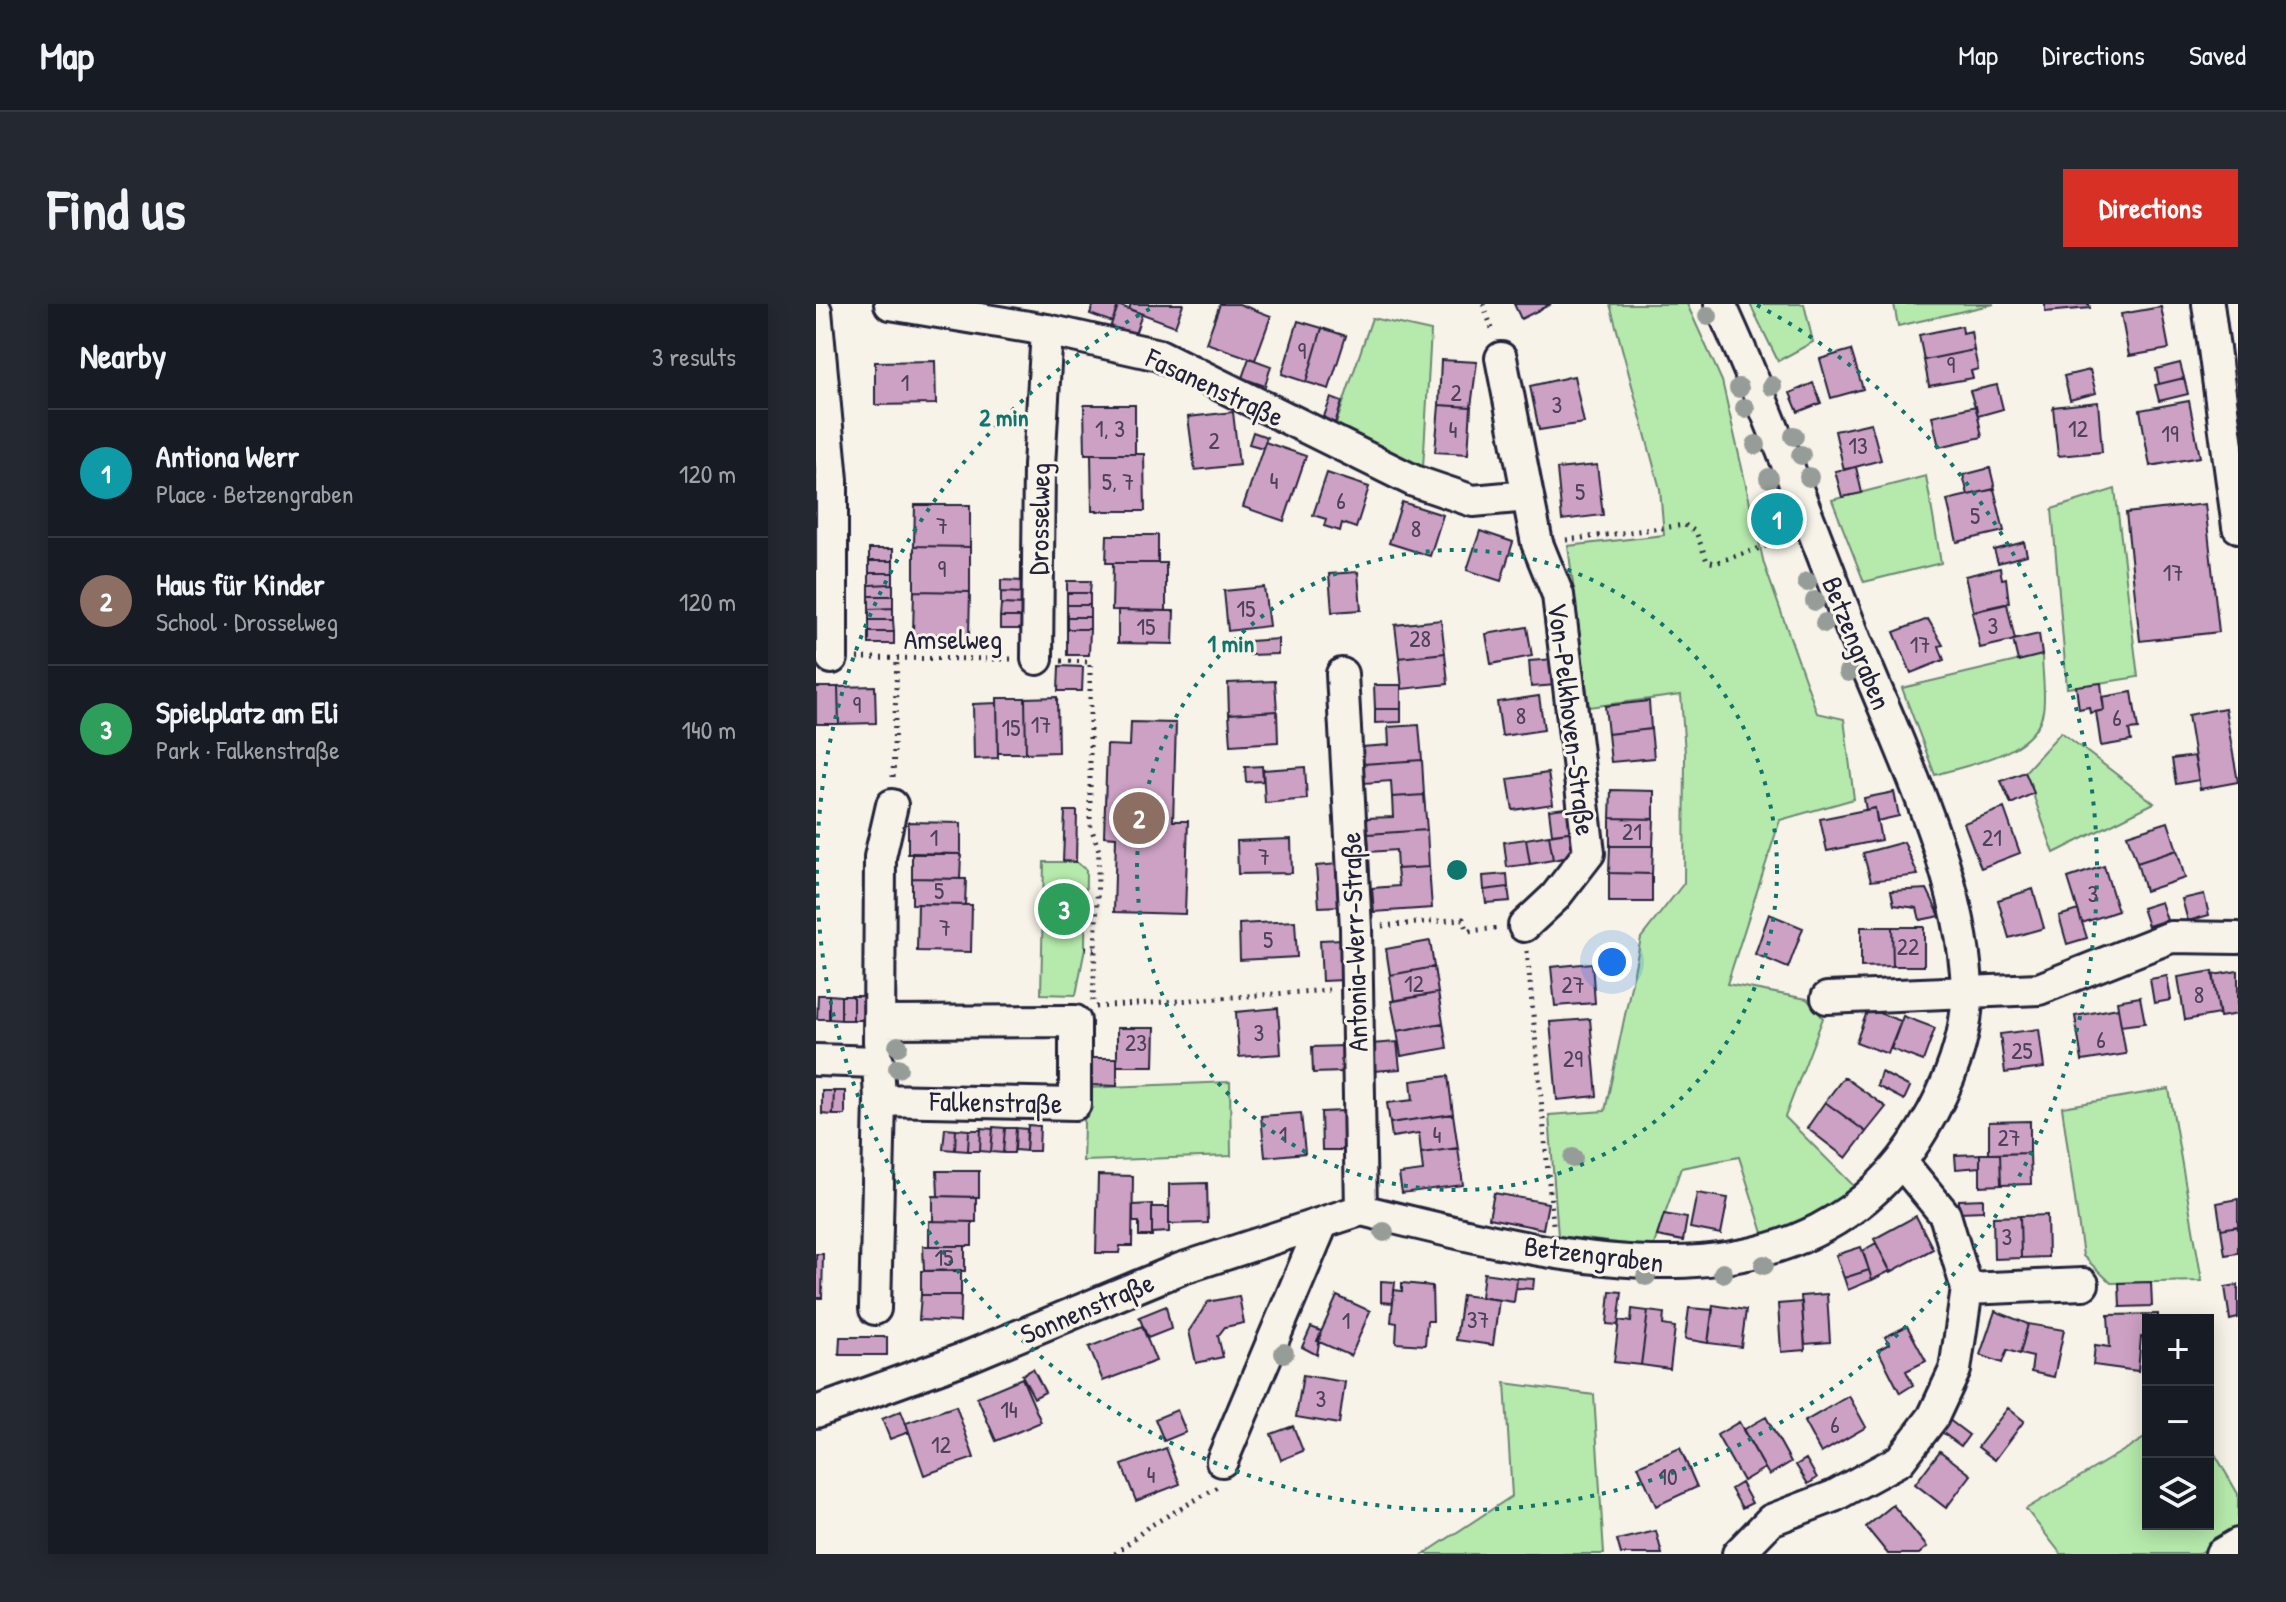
<!DOCTYPE html>
<meta charset="utf-8">
<style>
body{margin:0;font-family:"Patrick Hand",sans-serif;background:#242831;color:#f1f3f6}
.controls{position:absolute;right:24px;bottom:24px;display:grid;overflow:hidden;border-radius:0px;box-shadow:0 4px 20px #0003}
.controls button{width:72px;height:72px;display:grid;place-items:center;padding:0;border:0;border-bottom:2px solid #363941;background:#171b24;color:#f1f3f6;font:40px sans-serif}
.you{position:absolute;left:796px;top:658px;width:28px;height:28px;margin:-20px;border:6px solid #fff;border-radius:50%;background:#1a73e8;box-shadow:0 0 0 12px #1a73e833}
.badge{display:grid;place-items:center;width:52px;height:52px;border-radius:50%;background:#d93025;color:#fff;font-size:26px;font-weight:700}
.pin{position:absolute;translate:-50% -50%;border:4px solid #fff;box-shadow:0 2px 8px #0006}
.list{margin:0;padding:0;list-style:none}
h2{display:flex;justify-content:space-between;align-items:center;height:104px;margin:0;padding:0 32px;font-size:34px}
h2 small{font-size:26px;font-weight:400;color:#9ea1a6}
.list li{display:grid;grid-template-columns:52px 1fr auto;gap:24px;align-items:center;box-sizing:border-box;height:128px;padding:0 32px;border-top:2px solid #363941}
.list b{display:block;font-size:30px;white-space:nowrap}
.list p{margin:0;font-size:26px;white-space:nowrap;color:#9ea1a6}
.list em{font-size:26px;font-style:normal;color:#9ea1a6}
.icon{flex:none;width:44px;height:44px;fill:none;stroke:currentColor;stroke-width:2;stroke-linecap:round;stroke-linejoin:round}
.map{position:relative;flex:none;width:1422px;height:1250px;overflow:hidden;border-radius:0px}
header{display:flex;align-items:center;gap:48px;box-sizing:border-box;height:112px;padding:0 40px;background:#171b24;border-bottom:2px solid #363941}
header strong{font-size:38px}
nav{display:flex;gap:44px;margin-inline-start:auto;font-size:28px}
.intro{display:flex;align-items:center;justify-content:space-between;box-sizing:border-box;height:192px;padding:0 48px}
h1{margin:0;font-size:56px}
.button{padding:20px 36px;border-radius:0px;background:#d93025;color:#fff;font-size:28px;font-weight:700}
main{display:flex;gap:48px;padding:0 48px}
aside{flex:1;background:#171b24;border-radius:0px;box-shadow:0 4px 20px #0003}
.map>svg:first-child{display:block}
</style>
<header>
<strong>Map</strong>
<nav><a>Map</a><a>Directions</a><a>Saved</a></nav>
</header>
<div class="intro"><h1>Find us</h1><a class="button">Directions</a></div>
<main>
<aside>
<h2>Nearby<small>3 results</small></h2>
<ul class="list">
<li><span class="badge" style="background:#0f9aa8">1</span><div><b>Antiona Werr</b><p>Place · Betzengraben</p></div><em>120 m</em></li>
<li><span class="badge" style="background:#8d6e63">2</span><div><b>Haus für Kinder</b><p>School · Drosselweg</p></div><em>120 m</em></li>
<li><span class="badge" style="background:#2e9e5b">3</span><div><b>Spielplatz am Eli</b><p>Park · Falkenstraße</p></div><em>140 m</em></li>
</ul>
</aside>
<div class="map">
<svg width="1422" height="1250" viewBox="0 0 1422 1250">
<rect width="100%" height="100%" fill="#f7f3e8"/>
<filter id="ink" filterUnits="userSpaceOnUse"><feTurbulence type="fractalNoise" baseFrequency=".0125" numOctaves="2"/><feDisplacementMap in="SourceGraphic" scale="16" xChannelSelector="R" yChannelSelector="G"/><feConvolveMatrix kernelMatrix="1 2 1 2 8 2 1 2 1" color-interpolation-filters="sRGB"/></filter>
<g filter="url(#ink)">
<path fill="#b6eaac" stroke="#6c8674" stroke-width="2" d="M794 0H871L906 77 948 260 1001 409 1028 415 1038 495 964 516 911 680 991 695 1007 714 969 813 1039 883 996 913 948 932 923 853 865 864 837 943 742 932 733 811 789 807 825 634 868 579 869 450 865 391 773 403 752 242 848 231 844 185Z
M934 0H988L997 38 962 57Z
M1078 0H1178L1082 22Z
M556 14 615 27 607 164 518 126Z
M1110 172 1125 259 1048 278 1016 196Z
M1299 185 1322 373 1251 384 1236 205Z
M1226 351C1226 368 1230 390 1227 407 1219 451 1153 460 1119 471L1086 384Z
M1245 428 1338 499 1238 549 1209 468Z
M228 558H260L270 566 269 644 260 691 225 690Z
M414 778 415 852 267 857 269 784Z
M1353 785 1386 977 1295 979 1267 952 1246 803Z
M689 1079 778 1091 788 1250H608L696 1192Z
M1332 1132V1220H1392V1138L1422 1190V1227L1382 1250H1245L1210 1205Z"/>
<path fill="#cda1c4" stroke="#22223b" stroke-width="2" d="M278 0H303L296 18 274 10Z
M315 0H367L359 22 313 5Z
M404 0H423L455 12 439 56 390 39Z
M698 0H735L705 15Z
M1229 0H1273L1274 4 1229 8Z
M302 1 326 10 318 33 294 24Z
M1345 3 1353 45 1313 52 1305 10Z
M482 17 506 24 490 78 466 70Z
M1146 22 1147 29 1155 27 1158 46 1108 56 1103 31Z
M506 24 530 32 513 85 490 78Z
M1035 46 1047 85 1015 94 1004 55Z
M1158 46 1162 65 1155 67 1157 74 1113 82 1108 56Z
M433 54 455 62 449 82 426 74Z
M625 56 661 58 655 103 623 101Z
M119 57 120 100 59 101V58Z
M1364 59 1368 74 1343 80 1340 65Z
M1274 66 1280 89 1254 96 1248 72Z
M758 72 768 119 723 126 714 82Z
M1368 74 1372 90 1343 97 1339 81Z
M997 79 1005 99 982 108 974 89Z
M1181 81 1187 105 1162 112 1154 87Z
M515 94 526 98 519 119 507 115Z
M1373 97 1384 153 1334 162 1324 106Z
M1282 98 1286 148 1242 152 1237 103Z
M268 101H319V150H269Z
M623 101 655 103 652 150 619 148Z
M1160 102 1166 133 1123 143 1116 112Z
M417 108 423 161 379 166 372 113Z
M1055 119 1065 156 1028 166 1019 127Z
M437 128 451 133 447 144 433 140Z
M449 138 490 152 468 217 427 203Z
M275 150H328L329 207H276Z
M781 161 787 211 746 216 741 165Z
M1040 163 1046 189 1026 193 1019 167Z
M1174 164 1179 185 1152 191 1147 171Z
M511 169 553 183 540 224 526 219 524 227 508 222 510 215 497 211Z
M1178 185 1188 227 1141 238 1131 196Z
M586 198 627 211 614 252 573 239Z
M1389 200 1403 328 1324 337 1310 209Z
M99 201H154V243L98 242Z
M664 227 697 238 685 277 651 266Z
M291 231H342V259H290Z
M1208 238 1211 251 1182 259 1178 246Z
M98 242 154 243V288L98 287Z
M53 245H77V257H53Z
M53 257H77V269H53Z
M297 259H350V307L296 306Z
M1184 264 1186 275 1190 274 1193 299 1157 307 1149 272Z
M542 268 545 306 516 308 513 270Z
M53 269H77V280L53 281Z
M185 276 208 277V289L185 288Z
M251 277H275L274 289H251Z
M77 280V292H53V281Z
M448 283 453 322 412 327 408 287Z
M98 287 154 288 153 331 97 330Z
M185 288 208 289V301L185 300Z
M251 289H274V301H251Z
M53 292H77V304L53 305Z
M185 300 208 301 207 313H184Z
M1191 300 1199 336 1164 344 1156 308Z
M251 301H274V313H251Z
M77 304V316H53V305Z
M302 306 358 307 357 340 302 339Z
M184 313H207V325H184Z
M251 313H274V325H251Z
M1112 315 1127 341 1123 342 1128 356 1095 369 1078 328Z
M53 316H77L78 328H53Z
M625 316 629 349 583 354 579 321Z
M711 323 716 352 675 360 670 330Z
M251 325H274L273 351H251Z
M53 328H78V340H53Z
M1223 330 1226 351 1202 357 1197 336Z
M462 335V350L434 351V337Z
M629 349 632 380 586 385 583 354Z
M739 355 741 381 715 383 713 357Z
M243 362 267 363 266 387H242Z
M459 377 461 407 413 410 412 379Z
M1285 379 1288 406 1274 409 1273 403 1263 405 1260 382Z
M558 381H585V405H559Z
M59 382 60 419 23 420 22 383Z
M0 383H22L23 420H0Z
M1316 388 1322 425 1313 426 1315 437 1285 442 1280 408 1288 406 1286 393Z
M723 392 728 426 686 432 681 398Z
M241 393 242 448 210 449 209 394Z
M181 394H209L210 449H182Z
M833 397 835 425 792 430 789 402Z
M181 399 182 454 158 455 157 400Z
M1409 404 1422 478 1384 485 1372 411Z
M559 405H585V418L559 419Z
M461 407 462 438 415 441 413 410Z
M315 418 360 419 357 517H372L369 610 298 608 300 533 288 532 291 441 314 442Z
M603 421 606 456 547 460 545 443 573 441 572 423Z
M835 425 838 454 795 458 792 430Z
M1378 452 1383 476 1360 480 1356 455Z
M606 456 608 491 576 493 575 477 548 479 547 460Z
M446 462 447 477 430 478 429 463Z
M489 463 491 495 449 499 447 466Z
M1209 468 1218 489 1195 500 1185 477Z
M732 469 737 500 697 506 692 475Z
M795 486 838 487V515L794 514Z
M1078 488 1083 512 1061 517 1059 504 1050 506 1048 494Z
M608 491 611 526 552 530 550 514 577 513 576 493Z
M755 503 759 527 736 530 733 506Z
M1059 504 1065 536 1011 547 1004 515Z
M1188 504 1204 549 1165 564 1148 519Z
M249 507H261L260 558 247 557Z
M794 514 838 515 837 542H794Z
M92 518 145 519V550H92Z
M1352 518 1361 546 1321 559 1311 531Z
M611 526 613 563 581 565 580 546 553 548 552 530Z
M759 527 763 551 737 556 733 531Z
M733 531 737 556 714 560 710 535Z
M475 535 476 569 422 570 421 537Z
M710 535 714 560 691 563 688 538Z
M1088 538 1102 571 1055 577 1047 549Z
M794 542H837L836 570 793 569Z
M1361 546 1369 574 1329 587 1321 559Z
M96 549 145 550 144 575 96 574Z
M522 560 525 602 503 603 500 562Z
M1288 562 1302 607 1266 619 1252 574Z
M613 563 616 604 558 608 556 584 583 582 581 565Z
M793 569 836 570V598H793Z
M691 570 692 583 668 586 667 572Z
M96 574 150 575 149 601 96 600Z
M692 583 694 597 670 599 668 586Z
M1111 585 1124 612 1104 616 1101 604 1078 601 1075 587Z
M1217 585 1228 624 1193 634 1182 596Z
M1388 590 1393 611 1372 617 1366 595Z
M1345 598 1351 616 1332 622 1326 604Z
M102 600 156 601 155 648 101 647Z
M1262 606 1271 634 1251 640 1243 612Z
M953 610 987 624 972 664 939 650Z
M479 617 481 653 424 656 423 620Z
M1045 623H1076L1077 662 1045 663Z
M1076 623H1108V662H1077Z
M527 635 528 676 506 677 504 636Z
M614 637 618 663 574 671 570 645Z
M776 659 779 699 739 702 735 663Z
M618 663 622 689 578 697 574 671Z
M1397 667 1403 710 1369 716 1362 673Z
M1422 667V710L1404 713 1397 671Z
M1351 672 1355 696 1338 699 1334 675Z
M622 689 627 719 581 727 575 697Z
M2 691H13V715H1Z
M13 691 25 692V716L13 715Z
M25 692H37V716H25Z
M37 692H49V716H37Z
M1324 693 1329 719 1305 722 1301 697Z
M462 704 465 750 423 753 420 708Z
M1302 704 1310 750 1266 757 1259 712Z
M1052 705 1085 717 1072 750 1040 738Z
M1087 712 1119 724 1107 757 1075 745Z
M774 715 781 792 741 796 734 718Z
M627 719 631 744 585 752 581 727Z
M301 724H339L338 762H301Z
M1223 725 1228 764 1189 769 1184 730Z
M581 738 584 765 557 767 555 740Z
M527 742V768L497 769 496 743Z
M276 754H301V782L276 781Z
M1065 768 1094 783 1088 796 1061 782Z
M632 772 637 810 574 819 571 799 597 796 595 777Z
M1028 773 1070 803 1050 828 1009 798Z
M6 787H18L17 811 6 810Z
M18 787H29V811H17Z
M1009 798 1050 828 1030 854 991 824Z
M527 807V846H506L505 808Z
M485 809 489 849 449 853 445 812Z
M637 810 642 844 605 849 603 829 576 833 574 819Z
M1214 817V849L1173 850V818Z
M212 821 224 822 223 847H210Z
M177 823 189 824 187 849 175 848Z
M129 824 140 825 139 846 127 845Z
M165 824 177 825 175 848 164 847Z
M189 824H200L198 849H187Z
M200 824 211 825 210 847 199 846Z
M140 825 153 826 152 847 139 846Z
M153 826H165L164 847H152Z
M642 844 647 881 586 889 583 870 607 867 605 849Z
M1214 849 1215 880 1185 881 1184 850Z
M1164 850H1184L1185 881 1164 882Z
M1164 850V863L1140 865 1139 851Z
M121 867H163V893L122 892Z
M282 871 317 872 316 942H304L303 949H280Z
M391 879 392 919 353 920V880Z
M678 889 732 899 727 925 673 914Z
M881 889 912 894 905 930 874 924Z
M117 892 160 893V918L117 917Z
M1167 895V907L1143 908V896Z
M1422 895V922L1405 925 1401 899Z
M336 900V932H323V918H317V901Z
M336 903H353V928L336 929Z
M848 910 871 914 867 937 841 932Z
M1231 911 1232 953 1205 954 1204 912Z
M1100 912 1117 945 1075 968 1058 935Z
M1204 912 1205 954 1178 955 1177 913Z
M113 917 156 918V942H113Z
M1422 922V949L1409 951 1405 925Z
M1060 939 1074 967 1056 976 1047 947Z
M107 942H149V967H108Z
M1045 943 1053 966 1028 974 1020 951Z
M0 950H7L6 994H0Z
M145 966V991H105V967Z
M1053 966 1056 976 1032 986 1028 974Z
M668 969 701 974 698 998 665 993Z
M701 974 718 975 717 985 700 984Z
M565 977 579 978 577 999 565 998Z
M1335 978 1336 1002 1304 1003 1303 979Z
M586 979 616 982 617 1017H611L609 1041 580 1039 581 1019 575 1018 578 986 586 987Z
M1422 981V1014L1414 1016 1409 983Z
M794 987 806 988 802 1021 791 1020Z
M1011 990 1014 1038 989 1040 985 992Z
M105 991H145L144 1018 103 1016Z
M646 991 683 996 677 1041 640 1036Z
M423 992 428 1019 409 1023 402 1032 407 1053 380 1059 373 1027 392 998Z
M521 992 554 1007 535 1052 501 1037Z
M986 998 989 1046 965 1048 962 1000Z
M897 1001 930 1006 925 1043 892 1039Z
M350 1002 355 1025 332 1034 323 1013Z
M873 1004 897 1006 892 1039 869 1035Z
M816 1005 832 1007 825 1061 798 1058 803 1016 815 1018Z
M832 1007 848 1009 847 1021 859 1023 854 1065 825 1061Z
M1179 1007 1212 1020 1204 1050 1191 1046 1186 1059 1164 1051Z
M1342 1010V1016H1332V1033H1325L1322 1067 1277 1061 1279 1041 1294 1043 1292 1011Z
M1212 1020 1248 1026 1238 1073 1215 1068 1217 1053 1204 1050Z
M326 1022 340 1057 287 1077 273 1043Z
M1091 1022 1110 1057 1090 1067 1097 1081 1084 1089 1062 1046 1073 1040 1069 1033Z
M495 1023 505 1027 501 1051 486 1043Z
M24 1033H71V1051H23Z
M217 1065 229 1088 218 1094 206 1071Z
M487 1071 529 1078 523 1120 480 1113Z
M206 1074 225 1118 180 1137 161 1093Z
M1033 1092 1050 1123 1005 1149 988 1118Z
M140 1102 158 1154 108 1171 90 1119Z
M1192 1104 1208 1117 1179 1156 1162 1143Z
M361 1106 370 1128 348 1137 339 1115Z
M85 1107 93 1128 74 1135 66 1115Z
M950 1113 975 1158 953 1171 927 1126Z
M1132 1115 1153 1131 1145 1142 1123 1126Z
M923 1118 949 1164 927 1177 901 1131Z
M477 1122 487 1147 465 1156 455 1130Z
M350 1144 364 1180 320 1197 306 1161Z
M864 1144 881 1183 840 1202 822 1162Z
M1124 1147 1155 1171 1130 1204 1099 1180Z
M990 1155 1001 1174 992 1180 980 1161Z
M925 1179 936 1199 926 1204 915 1185Z
M1077 1201 1111 1243 1103 1250H1072L1050 1223Z
M840 1227 846 1250H805L801 1236Z"/>
<g fill="none" stroke-linecap="round" stroke-linejoin="round">
<g stroke="#22223b" stroke-width="36">
<path id="street" d="M74 0 231 26 343 51 598 177 657 197 712 192
M1392 0 1422 223
M0 7 16 176V354
M685 54 721 239 742 291 773 549 739 593 708 622
M221 355 223 162 231 26
M526 370 540 624 545 906
M1011 694 1223 685 1355 633 1422 634
M63 738 64 553 76 501
M0 756 62 758 64 796 59 1005
M64 796 259 800V717L65 718
M545 906C730 950 987 1028 1107 825 1132 784 1153 731 1151 683 1145 565 1083 443 1039 334 995 223 954 109 904 0
M1151 985 1267 980
M0 1108 149 1054 364 965 545 906
M406 1157 506 920
M922 1250 955 1216 1018 1192 1084 1156 1117 1113 1139 1066 1151 985 1129 911 1087 860
M1405 1250 1422 1240"/>
</g>
<path stroke="#22223b" stroke-width="5" stroke-dasharray="2 6" stroke-linecap="butt" d="M667 0 678 30
M750 236 869 221 880 228 891 257 899 259 971 235
M41 354 195 355
M245 357 274 358V520L283 547 277 697
M77 473 81 355
M566 622 647 615 652 627 684 624
M269 644 280 645
M711 647 737 920
M280 703 513 686
M299 1250 332 1223 402 1183"/>
<use href="#street" stroke="#f7f3e8" stroke-width="30"/>
</g>
<g fill="#969c98">
<circle cx="892" cy="12" r="10"/>
<circle cx="956" cy="82" r="10"/>
<circle cx="923" cy="84" r="10"/>
<circle cx="929" cy="104" r="10"/>
<circle cx="978" cy="132" r="10"/>
<circle cx="940" cy="141" r="10"/>
<circle cx="985" cy="151" r="10"/>
<circle cx="993" cy="173" r="10"/>
<circle cx="953" cy="174" r="10"/>
<circle cx="991" cy="278" r="10"/>
<circle cx="999" cy="297" r="10"/>
<circle cx="1009" cy="319" r="10"/>
<circle cx="1032" cy="368" r="10"/>
<circle cx="82" cy="742" r="10"/>
<circle cx="82" cy="764" r="10"/>
<circle cx="757" cy="854" r="10"/>
<circle cx="568" cy="928" r="10"/>
<circle cx="948" cy="961" r="10"/>
<circle cx="907" cy="969" r="10"/>
<circle cx="830" cy="972" r="10"/>
<circle cx="468" cy="1049" r="10"/>
</g>
</g>
<g fill="none" stroke="#0f766e" stroke-width="4" stroke-dasharray="4 8">
<circle cx="641" cy="566" r="320"/>
<path d="M941 1A640 640 0 1 1 341 1"/>
</g>
<g text-anchor="middle" stroke-width="6" stroke-linejoin="round" paint-order="stroke">
<g font-size="24" fill="#4d425d">
<text x="486" y="55">9</text>
<text x="1135" y="69">9</text>
<text x="89" y="87">1</text>
<text x="640" y="97">2</text>
<text x="741" y="109">3</text>
<text x="294" y="133">1, 3</text>
<text x="1262" y="133">12</text>
<text x="637" y="134">4</text>
<text x="1354" y="138">19</text>
<text x="398" y="145">2</text>
<text x="1042" y="150">13</text>
<text x="458" y="185">4</text>
<text x="302" y="186">5, 7</text>
<text x="764" y="196">5</text>
<text x="525" y="205">6</text>
<text x="1159" y="220">5</text>
<text x="126" y="230">7</text>
<text x="600" y="233">8</text>
<text x="126" y="273">9</text>
<text x="1357" y="277">17</text>
<text x="430" y="313">15</text>
<text x="1177" y="330">3</text>
<text x="330" y="331">15</text>
<text x="604" y="343">28</text>
<text x="1104" y="349">17</text>
<text x="41" y="409">9</text>
<text x="705" y="420">8</text>
<text x="1301" y="422">6</text>
<text x="225" y="429">17</text>
<text x="195" y="432">15</text>
<text x="816" y="536">21</text>
<text x="118" y="542">1</text>
<text x="1176" y="542">21</text>
<text x="448" y="561">7</text>
<text x="123" y="595">5</text>
<text x="1277" y="598">3</text>
<text x="129" y="632">7</text>
<text x="452" y="644">5</text>
<text x="1092" y="651">22</text>
<text x="598" y="688">12</text>
<text x="757" y="689">27</text>
<text x="1383" y="699">8</text>
<text x="443" y="737">3</text>
<text x="1285" y="744">6</text>
<text x="320" y="747">23</text>
<text x="1206" y="755">25</text>
<text x="757" y="763">29</text>
<text x="467" y="839">1</text>
<text x="621" y="839">4</text>
<text x="1193" y="842">27</text>
<text x="1191" y="941">3</text>
<text x="128" y="962">15</text>
<text x="662" y="1024">37</text>
<text x="530" y="1025">1</text>
<text x="505" y="1103">3</text>
<text x="193" y="1114">14</text>
<text x="1019" y="1129">6</text>
<text x="125" y="1149">12</text>
<text x="335" y="1179">4</text>
<text x="852" y="1181">10</text>
</g>
<g font-size="28" fill="#22223b" stroke="#f7f3e8">
<text transform="translate(399 83) rotate(25)" y="10">Fasanenstraße</text>
<text transform="translate(223 215) rotate(-89)" y="10">Drosselweg</text>
<text x="137" y="345">Amselweg</text>
<text transform="translate(1041 339) rotate(68)" y="10">Betzengraben</text>
<text transform="translate(756 415) rotate(83)" y="10">Von-Pelkhoven-Straße</text>
<text transform="translate(538 638) rotate(-92)" y="10">Antonia-Werr-Straße</text>
<text transform="translate(180 798) rotate(1)" y="10">Falkenstraße</text>
<text transform="translate(778 950) rotate(7)" y="10">Betzengraben</text>
<text transform="translate(271 1004) rotate(-23)" y="10">Sonnenstraße</text>
</g>
</g>
<circle cx="641" cy="566" r="12" fill="#0f766e" stroke="#f7f3e8" stroke-width="4"/>
<g font-size="24" text-anchor="middle" font-weight="bold" fill="#0f766e" stroke="#f7f3e8" stroke-width="6" stroke-linejoin="round" paint-order="stroke">
<text x="188" y="122">2 min</text>
<text x="415" y="348">1 min</text>
</g>
</svg>
<div class="controls">
<button>+</button>
<button>−</button>
<button><svg class="icon" aria-label="layers" viewBox="0 0 24 24"><path d="M12 4l9 5-9 5-9-5zM3 14l9 5 9-5"/></svg></button>
</div>
<div class="you"></div>
<div class="pin badge" style="left:961px;top:215px;background:#0f9aa8">1</div>
<div class="pin badge" style="left:323px;top:514px;background:#8d6e63">2</div>
<div class="pin badge" style="left:248px;top:605px;background:#2e9e5b">3</div>
</div>
</main>
